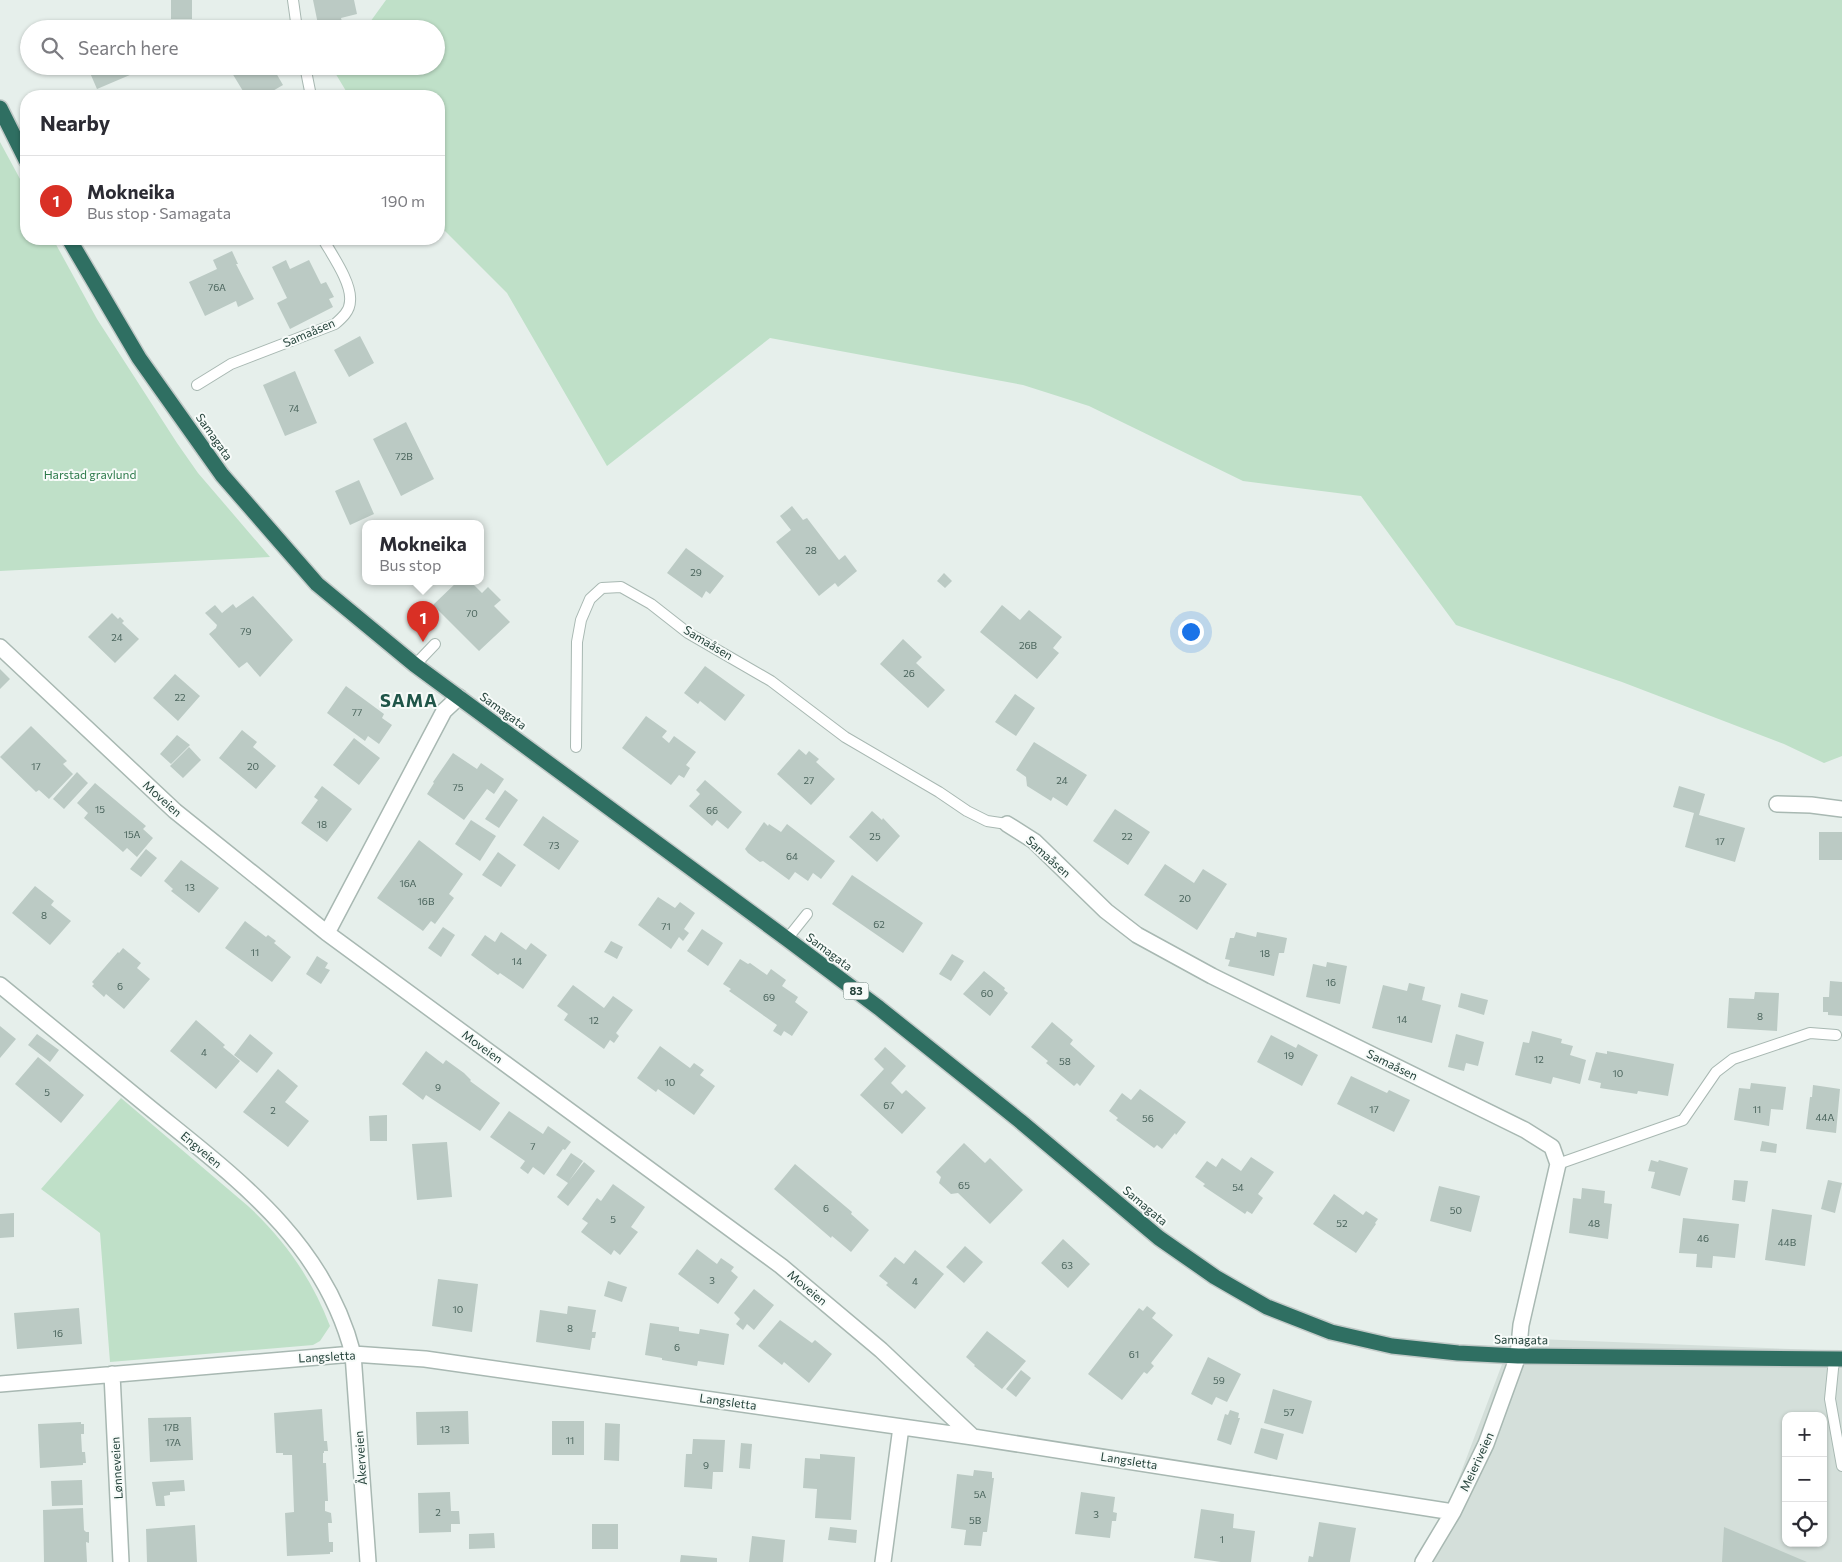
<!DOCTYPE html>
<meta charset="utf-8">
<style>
body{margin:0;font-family:Commissioner,sans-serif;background:#f7f7f7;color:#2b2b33}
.controls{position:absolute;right:15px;bottom:15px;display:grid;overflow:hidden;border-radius:10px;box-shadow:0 1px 4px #0004}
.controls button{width:45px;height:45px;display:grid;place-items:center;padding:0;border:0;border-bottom:1px solid #e1e1e2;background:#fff;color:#2b2b33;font:25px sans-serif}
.you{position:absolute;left:1190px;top:631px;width:18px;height:18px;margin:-12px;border:4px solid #fff;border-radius:50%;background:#1a73e8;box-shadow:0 0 0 8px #1a73e833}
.badge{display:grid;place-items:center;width:32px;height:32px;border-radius:50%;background:#d93025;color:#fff;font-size:16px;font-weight:700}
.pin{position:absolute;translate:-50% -41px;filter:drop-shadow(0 1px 2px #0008)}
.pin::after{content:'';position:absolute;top:26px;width:18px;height:15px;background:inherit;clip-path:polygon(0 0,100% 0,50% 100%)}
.popup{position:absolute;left:362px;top:520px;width:122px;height:65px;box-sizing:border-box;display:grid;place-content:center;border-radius:10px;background:#fff;filter:drop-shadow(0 1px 4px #0005);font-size:16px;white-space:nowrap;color:#7c7c81}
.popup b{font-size:19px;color:#2b2b33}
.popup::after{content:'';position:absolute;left:50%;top:100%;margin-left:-10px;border:10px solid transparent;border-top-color:#fff}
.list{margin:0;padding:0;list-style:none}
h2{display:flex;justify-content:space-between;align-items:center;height:65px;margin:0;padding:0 20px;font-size:21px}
h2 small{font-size:16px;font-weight:400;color:#7c7c81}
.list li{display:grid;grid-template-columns:32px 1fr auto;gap:15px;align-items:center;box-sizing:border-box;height:90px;padding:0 20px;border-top:1px solid #e1e1e2}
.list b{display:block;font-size:19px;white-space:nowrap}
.list p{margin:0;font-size:16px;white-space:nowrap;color:#7c7c81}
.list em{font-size:16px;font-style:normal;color:#7c7c81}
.icon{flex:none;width:28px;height:28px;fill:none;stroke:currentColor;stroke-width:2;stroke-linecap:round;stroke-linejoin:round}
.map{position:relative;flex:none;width:1842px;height:1562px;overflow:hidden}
.search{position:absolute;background:#fff;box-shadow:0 1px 4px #0004;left:20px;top:20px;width:425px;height:55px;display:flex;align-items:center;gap:12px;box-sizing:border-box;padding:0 18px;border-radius:28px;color:#7c7c81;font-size:19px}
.panel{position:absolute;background:#fff;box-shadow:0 1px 4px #0004;left:20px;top:90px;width:425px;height:155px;border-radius:20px}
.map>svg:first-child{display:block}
</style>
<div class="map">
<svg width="1842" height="1562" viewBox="0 0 1842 1562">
<rect width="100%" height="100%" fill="#e6efeb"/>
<path fill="#d4dfda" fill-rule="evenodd" d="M1512 1338 1842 1351V1562H1415L1452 1496ZM1786 1416H1823V1543H1786Z"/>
<path fill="#bfe0c8" d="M386 0H1842V756L1824 763 1784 744 1622 682 1456 625 1361 496 1243 481 1089 406 1023 385 770 338 607 466 507 293 439 225V96H349L334 71 337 66H436V29H365Z
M0 142 26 190V239H53L97 319 177 443 198 473 270 557 0 571Z
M121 1098 248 1206C285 1240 312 1279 330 1326L320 1341 313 1345 110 1362 100 1233 41 1189Z"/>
<path fill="#bbcac4" d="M171 0H192V19H171Z
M313 0H354L357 14 341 18 344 29H319Z
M29 39V63L20 42Z
M87 66H151L97 89Z
M243 66H272L283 85 264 96H246L232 73Z
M232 251 238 264H236L254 299 238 307 236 301 205 316 189 282 217 269 213 260Z
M286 260 290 269 309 260 321 284 326 282 334 297 329 299 333 307 290 329 277 303 287 298 272 267Z
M360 336 374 363 349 377 334 350Z
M295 371 317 423 285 436 263 385Z
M406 422 434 479 401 496 373 439Z
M359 480 374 514 350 525 335 491Z
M792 506 803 520 807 518 839 560 845 555 857 571 838 587 835 583 819 596 776 542 791 530 780 516Z
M686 548 724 576 710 594 706 591 702 598 667 573Z
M944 573 952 581 945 588 937 581Z
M458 581H470L482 593 488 587 501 600 494 606 510 622 479 651 433 605Z
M253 596 293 640 260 677 247 662 239 668 209 634 216 628 217 625 205 613 215 605 222 613 233 604 236 608Z
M1002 605 1020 620 1029 610 1062 637 1053 648 1059 653 1037 679 980 632Z
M112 613 118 619 120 617 124 621 122 623 139 639 115 663 88 637Z
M903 639 922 657 916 663 945 690 928 708 880 664Z
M705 666 745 695 725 721 700 701 698 704 684 693Z
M0 669 10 679 0 689Z
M175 674 200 696 178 721 153 698Z
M346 686 384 714 382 718 392 725 379 744 368 736 365 741 327 713Z
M1015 694 1035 708 1016 736 995 722Z
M646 716 667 731 662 737 669 743 674 736 696 752 686 765 690 768 684 778 679 775 671 785 622 748Z
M31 726 67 761 63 764 73 774 49 799 39 790 36 792 0 757Z
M242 730 257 742 253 747 276 766 256 789 219 758Z
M177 735 190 745 171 764 160 754Z
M354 738 380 758 359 785 333 765Z
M1034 742 1087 775 1067 806 1053 797 1051 801 1027 786 1026 777 1016 770Z
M189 747 201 760 183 778 170 766Z
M799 749 806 755 809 751 819 759 816 762 835 779 811 805 777 774Z
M453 753 477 769 481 763 504 779 494 794 487 789 464 820 427 794 434 783 433 782Z
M77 772 88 783 64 809 53 799Z
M705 780 742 812 728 829 717 820 712 826 689 806 700 794 696 790Z
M95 783 146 826 143 829 153 838 137 857 127 848 123 852 84 818 88 813 77 803Z
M322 786 352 809 327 842 301 823 318 800 314 797Z
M1679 786 1705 794 1699 815 1745 828 1735 862 1685 847 1694 813 1673 807Z
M505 790 518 800 499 828 485 819Z
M1115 809 1150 832 1128 865 1093 841Z
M872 811 882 820 883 818 900 836 877 862 849 837Z
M543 816 579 841 559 870 523 845Z
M471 820 496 836 480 861 455 844Z
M764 822 768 826 769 824 781 832 787 824 835 861 821 879 813 873 808 881 795 872 789 880 763 861 760 862 748 853 745 849Z
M1819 832H1842V860H1819Z
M419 840 463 874 449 894 454 898 435 924 431 921 423 931 377 898Z
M146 849 157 858 141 877 130 869Z
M498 852 516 865 501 887 482 875Z
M181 860 219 888 199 913 171 891 173 889 164 881Z
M1165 864 1194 883 1203 869 1227 884 1197 930 1144 895Z
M852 875 923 923 903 953 832 904Z
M35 886 54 901 51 905 71 921 50 945 12 913Z
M658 897 675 908 680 902 695 913 684 929 689 933 683 941 679 937 671 949 638 925Z
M245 921 266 937 268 935 276 941 274 943 291 957 272 982 225 948Z
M443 927 455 935 441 957 428 948Z
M702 929 723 943 708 966 687 951Z
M501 932 526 950 531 943 547 955 523 989 500 973 498 975 471 955 485 935 495 942Z
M1236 932 1256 937 1257 932 1287 938 1284 953H1279L1274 976 1228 966 1230 960 1225 959 1230 938H1234Z
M611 941 623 947 617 959 604 952Z
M123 948 141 963 137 968 150 979 124 1009 106 994 104 997 92 986 94 984 92 982 118 952 119 953Z
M952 954 964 961 951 981 939 974Z
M317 956 328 963 325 968 330 970 321 984 306 974Z
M740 959 748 964 750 963 767 975 771 969 786 980 782 986 798 997 795 1002 808 1012 792 1036 784 1031 781 1036 773 1031 777 1025 729 991 731 989 723 984Z
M1327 962 1347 966 1340 1004 1306 997 1313 964 1326 967Z
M984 971 1005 988 1004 990 1008 993 990 1016 963 994Z
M1830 981 1842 982V1016L1828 1015V1012H1823V997H1829Z
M1409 983 1425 987 1422 1000 1441 1005 1432 1043 1372 1028 1383 985 1407 991Z
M573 985 604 1008 613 996 633 1010 616 1033 619 1036 614 1043 610 1040 604 1049 564 1020 568 1014 557 1006Z
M1755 992 1779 993 1777 1031 1727 1028 1729 998 1754 999Z
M1461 993 1488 1000 1484 1015 1458 1007Z
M196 1020 225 1045 223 1047 240 1061 216 1089 170 1051Z
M1052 1022 1073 1040 1070 1044 1095 1066 1080 1086 1077 1083 1074 1086 1046 1063 1048 1061 1031 1047Z
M0 1026 16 1039 0 1058Z
M1532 1031 1562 1039 1561 1043 1573 1046 1570 1055 1586 1060 1580 1084 1553 1077 1551 1084 1515 1075 1523 1042 1529 1043Z
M37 1034 59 1050 50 1062 28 1045Z
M250 1034 273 1053 257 1073 234 1055Z
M1456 1034 1484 1042 1478 1066 1466 1063 1464 1071 1448 1067Z
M1271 1035 1296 1048 1298 1044 1318 1055 1302 1086 1257 1062Z
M660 1046 690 1068 694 1063 704 1070 700 1075 715 1086 694 1115 658 1089 656 1092 637 1078Z
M885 1047 906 1066 891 1083 902 1094 906 1090 926 1108 902 1134 860 1095 884 1069 874 1059Z
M426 1051 443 1064 446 1060 464 1073 471 1080 470 1081 500 1103 480 1131 426 1095 423 1100 402 1084Z
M1607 1051 1674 1064 1668 1096 1638 1091 1637 1094 1600 1088 1601 1083 1588 1080 1596 1052 1607 1054Z
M38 1057 84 1095 61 1123 15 1084Z
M278 1069 298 1086 285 1102 309 1121 288 1147 243 1112Z
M1351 1076 1387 1093 1389 1090 1410 1100 1394 1132 1337 1104Z
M1751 1083 1786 1087 1783 1110 1771 1109 1769 1126 1734 1120 1739 1088 1750 1089Z
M1813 1085 1840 1089 1836 1133 1806 1129 1810 1097H1812Z
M1140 1089 1186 1122 1176 1135 1175 1133 1162 1149 1157 1145 1154 1148 1116 1120 1118 1118 1109 1111 1122 1093 1131 1100Z
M509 1111 543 1134 548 1126 571 1142 565 1150 563 1149 544 1175 533 1167 528 1174 520 1168 525 1161 490 1137Z
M387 1115V1141H370L369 1116Z
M1762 1141 1777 1144 1776 1153 1760 1151Z
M447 1142 452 1197 417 1200 412 1144Z
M964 1143 985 1163 990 1158 1023 1190 990 1224 958 1193 951 1194 939 1183 941 1177 936 1172Z
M571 1153 583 1161 569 1181 584 1162 595 1171 568 1206 557 1197 568 1183 556 1175Z
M1251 1157 1274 1172 1258 1194 1263 1198 1252 1214 1247 1211 1245 1214 1203 1186 1205 1184 1195 1177 1207 1161 1216 1167 1222 1158 1241 1171Z
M1651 1160 1658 1162 1659 1160 1688 1168 1680 1196 1651 1188 1655 1172 1648 1171Z
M795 1164 852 1212 851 1214 869 1230 851 1252 832 1236 831 1238 774 1189Z
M1734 1180 1748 1181 1745 1202 1732 1200Z
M1828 1180 1842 1183 1835 1213 1821 1209Z
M613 1184 645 1207 631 1227 638 1232 620 1255 614 1250 611 1255 581 1232 588 1223 582 1219 597 1198 601 1201Z
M1439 1186 1480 1196 1471 1232 1430 1221Z
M1582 1188 1605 1191 1604 1203 1612 1204 1608 1239 1569 1233 1573 1198 1581 1199Z
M1334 1194 1363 1215 1366 1211 1378 1219 1375 1223 1376 1224 1356 1253 1313 1224Z
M1772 1209 1812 1215 1805 1266 1765 1260Z
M14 1213V1237L0 1238V1214Z
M1683 1218 1739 1224 1735 1258 1713 1256 1712 1268 1696 1267 1697 1254 1679 1253Z
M1063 1239 1090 1264 1068 1288 1041 1263Z
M965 1246 983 1262 964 1283 946 1267Z
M697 1249 717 1264 721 1258 734 1267 731 1271 738 1277 718 1304 678 1274Z
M915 1250 944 1274 915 1309 886 1285 888 1283 879 1276 895 1257 904 1264Z
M438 1279 478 1284 472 1332 432 1326Z
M608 1281 627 1287 622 1302 604 1296Z
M754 1289 774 1305 754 1330 747 1324 743 1330 736 1324 740 1319 734 1313Z
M568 1306 596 1310 592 1332H596L595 1338H592L590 1350 536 1342 540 1310 567 1314Z
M1147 1306 1156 1313 1152 1318 1173 1335 1151 1363 1154 1366 1147 1374 1144 1372 1122 1400 1088 1374 1139 1308 1143 1311Z
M79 1308 82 1344 17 1349 14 1313Z
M780 1320 812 1343 815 1340 832 1354 809 1383 784 1362 782 1365 758 1346Z
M650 1323 679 1327V1331L699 1334 700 1329 729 1334 724 1365 698 1361 697 1366 662 1360V1358L645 1355Z
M987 1331 1026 1361 1002 1389 974 1366 975 1365 966 1357Z
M1208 1357 1241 1374 1227 1402 1216 1397 1212 1405 1191 1394Z
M1021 1370 1031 1378 1016 1397 1006 1389Z
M1273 1389 1312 1401 1303 1434 1264 1423Z
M322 1409 324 1441H327L328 1451H324V1453H323V1463H326L328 1501H325V1511L331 1513 332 1523H328L329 1542H333V1552H330V1554L287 1556 285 1513 294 1512 292 1455H283V1453H276L274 1413Z
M1230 1410 1239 1413 1238 1418H1240L1231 1445 1217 1440 1225 1414 1228 1415Z
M468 1411 469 1444 417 1445 416 1412Z
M191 1417 193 1460 150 1462 148 1418Z
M552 1421H584V1455H552Z
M81 1422V1424H84V1434H81L82 1452H85L86 1463H83V1465L40 1468 38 1424Z
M605 1423 620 1424 619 1461 604 1460Z
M1261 1428 1284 1434 1277 1460 1254 1453Z
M693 1439 725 1440 723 1472H713L712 1489 684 1487 686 1454H692Z
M741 1443 752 1444 750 1469 739 1468Z
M820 1454 855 1457 851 1520 815 1518 817 1489 803 1488 805 1458 820 1459Z
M974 1470 992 1472V1478H994L987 1532H983L981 1546 964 1545 966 1530 951 1528 957 1474 973 1476Z
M82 1480 83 1505 52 1506 51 1481Z
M184 1480 185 1491 170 1492V1495L164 1496 165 1506H156L152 1482Z
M450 1492 451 1511H459L460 1524H451V1532L419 1533 418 1493Z
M1081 1492 1115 1497 1113 1512 1117 1513 1116 1521H1112L1110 1538 1075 1534Z
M83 1508 84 1530 86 1532H89V1543L86 1542 87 1562H44L43 1510Z
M1201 1509 1234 1514 1233 1528 1255 1531 1251 1562H1221L1194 1558Z
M1319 1522 1356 1528 1350 1562H1308L1309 1556 1313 1557Z
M592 1524H618V1549H592Z
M195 1525 197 1562H147L146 1529Z
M830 1527 857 1530 856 1543 828 1540Z
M1724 1527 1807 1562H1722Z
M494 1533 495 1548 469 1549V1534Z
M752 1536 785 1540 783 1562H749Z
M681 1555 717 1558V1562H680Z"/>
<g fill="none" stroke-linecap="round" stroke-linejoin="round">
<g stroke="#a8b8b2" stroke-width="12">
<path id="lane" d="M293 0 297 29
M305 66 311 96
M197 385 231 364 335 324C342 318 350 311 350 301 352 283 332 255 323 239
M415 665 435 644
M576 747 577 642 581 620 590 599 602 588 621 587 651 604 688 633 771 681 845 737 939 792 967 811 987 821 1007 824
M787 939 807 914
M1558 1164 1683 1120 1716 1072 1733 1059 1810 1033 1836 1035
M1834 1359 1830 1399 1842 1466"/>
</g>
<g stroke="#a8b8b2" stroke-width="18">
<path id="street" d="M0 647 175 811 327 933 781 1266 881 1350 973 1437
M1777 804 1811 805 1842 809
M1007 824 1034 841 1106 911 1137 935 1212 976 1525 1130 1552 1147 1558 1164 1521 1325 1518 1356 1486 1444 1453 1512 1423 1562
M327 933 444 711 459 697
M0 985C50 1026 100 1067 150 1108 236 1178 324 1241 353 1354L368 1562
M112 1374 121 1562
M0 1384 353 1354 425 1359 973 1437 1453 1512
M883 1562 901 1427"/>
</g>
<g stroke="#c2cac8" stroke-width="18">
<path id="highway" d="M0 108 26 160
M69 239 139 358 222 475 317 584 415 665 787 939 879 1008 1020 1121 1159 1238 1215 1277 1267 1307 1331 1332 1392 1346 1458 1353 1518 1356 1842 1359"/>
</g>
<use href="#lane" stroke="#fff" stroke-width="10"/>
<use href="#street" stroke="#fff" stroke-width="15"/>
<use href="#highway" stroke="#2f6f62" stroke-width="15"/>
</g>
<g text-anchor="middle" stroke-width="4" stroke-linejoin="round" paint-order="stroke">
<g font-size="10" fill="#4a645c">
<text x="217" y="291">76A</text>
<text x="294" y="412">74</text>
<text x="404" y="460">72B</text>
<text x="811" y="554">28</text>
<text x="696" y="576">29</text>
<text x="472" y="617">70</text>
<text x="246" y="635">79</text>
<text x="117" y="641">24</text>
<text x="1028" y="649">26B</text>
<text x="909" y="677">26</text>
<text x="180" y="701">22</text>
<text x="357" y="716">77</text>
<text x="36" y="770">17</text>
<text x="253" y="770">20</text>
<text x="809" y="784">27</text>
<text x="1062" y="784">24</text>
<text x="458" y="791">75</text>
<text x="100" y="813">15</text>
<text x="712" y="814">66</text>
<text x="322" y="828">18</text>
<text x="132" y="838">15A</text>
<text x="875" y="840">25</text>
<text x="1127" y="840">22</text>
<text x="1720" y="845">17</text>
<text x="554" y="849">73</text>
<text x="792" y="860">64</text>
<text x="408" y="887">16A</text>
<text x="190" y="891">13</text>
<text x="1185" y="902">20</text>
<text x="426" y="905">16B</text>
<text x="44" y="919">8</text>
<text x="879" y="928">62</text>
<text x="666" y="930">71</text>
<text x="255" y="956">11</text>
<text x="1265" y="957">18</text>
<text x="517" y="965">14</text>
<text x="1331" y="986">16</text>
<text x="120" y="990">6</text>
<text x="987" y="997">60</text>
<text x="769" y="1001">69</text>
<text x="1760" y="1020">8</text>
<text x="1402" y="1023">14</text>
<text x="594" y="1024">12</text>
<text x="204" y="1056">4</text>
<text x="1289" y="1059">19</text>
<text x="1539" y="1063">12</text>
<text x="1065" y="1065">58</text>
<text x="1618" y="1077">10</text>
<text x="670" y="1086">10</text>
<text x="438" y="1091">9</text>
<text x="47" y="1096">5</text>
<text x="889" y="1109">67</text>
<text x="1374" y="1113">17</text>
<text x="1757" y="1113">11</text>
<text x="273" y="1114">2</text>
<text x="1825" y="1121">44A</text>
<text x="1148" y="1122">56</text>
<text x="533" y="1150">7</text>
<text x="964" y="1189">65</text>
<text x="1238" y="1191">54</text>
<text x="826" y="1212">6</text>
<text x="1456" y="1214">50</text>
<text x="613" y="1223">5</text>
<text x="1342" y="1227">52</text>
<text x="1594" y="1227">48</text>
<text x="1703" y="1242">46</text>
<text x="1787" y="1246">44B</text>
<text x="1067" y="1269">63</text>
<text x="712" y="1284">3</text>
<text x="915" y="1285">4</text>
<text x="458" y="1313">10</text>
<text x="570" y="1332">8</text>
<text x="58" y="1337">16</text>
<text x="677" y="1351">6</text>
<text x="1134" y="1358">61</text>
<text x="1219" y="1384">59</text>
<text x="1289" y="1416">57</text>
<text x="171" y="1431">17B</text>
<text x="445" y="1433">13</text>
<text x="570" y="1444">11</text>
<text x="173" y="1446">17A</text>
<text x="706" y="1469">9</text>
<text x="980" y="1498">5A</text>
<text x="438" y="1516">2</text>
<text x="1096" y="1518">3</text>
<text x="975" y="1524">5B</text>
<text x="1222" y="1543">1</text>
</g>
<rect fill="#f7fbf9" stroke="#637a73" stroke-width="1" x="843.5" y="982.5" width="25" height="17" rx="4"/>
<g font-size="11" font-weight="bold" fill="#24423a">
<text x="856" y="995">83</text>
</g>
<g font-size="12" fill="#24423a" stroke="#f7fbf9">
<text transform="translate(309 333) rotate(-23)" y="4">Samaåsen</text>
<text transform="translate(214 437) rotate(55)" y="4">Samagata</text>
<text transform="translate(708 643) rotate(31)" y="4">Samaåsen</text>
<text transform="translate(503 711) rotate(36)" y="4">Samagata</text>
<text transform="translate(162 799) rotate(42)" y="4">Moveien</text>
<text transform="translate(1048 857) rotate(42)" y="4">Samaåsen</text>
<text transform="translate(829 952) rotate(37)" y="4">Samagata</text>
<text transform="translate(482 1047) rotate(36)" y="4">Moveien</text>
<text transform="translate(1392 1065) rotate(26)" y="4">Samaåsen</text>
<text transform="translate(201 1150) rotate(40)" y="4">Engveien</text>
<text transform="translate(1145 1206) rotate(40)" y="4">Samagata</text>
<text transform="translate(807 1288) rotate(40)" y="4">Moveien</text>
<text transform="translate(1521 1340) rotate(1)" y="4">Samagata</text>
<text transform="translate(327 1357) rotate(-3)" y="4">Langsletta</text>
<text transform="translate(728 1402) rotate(8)" y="4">Langsletta</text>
<text transform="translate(361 1458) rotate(-94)" y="4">Åkerveien</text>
<text transform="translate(1129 1461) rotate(9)" y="4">Langsletta</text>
<text transform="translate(1477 1462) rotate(-65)" y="4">Meieriveien</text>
<text transform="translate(117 1468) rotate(-93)" y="4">Lønneveien</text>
</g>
<g font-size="12" fill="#2d7a4b" stroke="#f7fbf9">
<text x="90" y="479">Harstad gravlund</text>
</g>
<g font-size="18" font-weight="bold" letter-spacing="1" fill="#1f5548" stroke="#f7fbf9">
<text x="409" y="707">SAMA</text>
</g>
</g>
</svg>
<div class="controls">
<button>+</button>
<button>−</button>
<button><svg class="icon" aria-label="locate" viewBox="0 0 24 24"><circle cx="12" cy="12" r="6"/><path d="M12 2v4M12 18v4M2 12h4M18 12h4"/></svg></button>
</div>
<div class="you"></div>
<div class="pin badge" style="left:423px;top:642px">1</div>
<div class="popup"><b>Mokneika</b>Bus stop</div>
<div class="search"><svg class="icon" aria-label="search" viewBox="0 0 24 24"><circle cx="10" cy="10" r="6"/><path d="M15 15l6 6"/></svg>Search here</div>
<section class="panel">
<h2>Nearby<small></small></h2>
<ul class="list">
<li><span class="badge">1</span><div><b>Mokneika</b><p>Bus stop · Samagata</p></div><em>190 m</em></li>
</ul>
</section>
</div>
